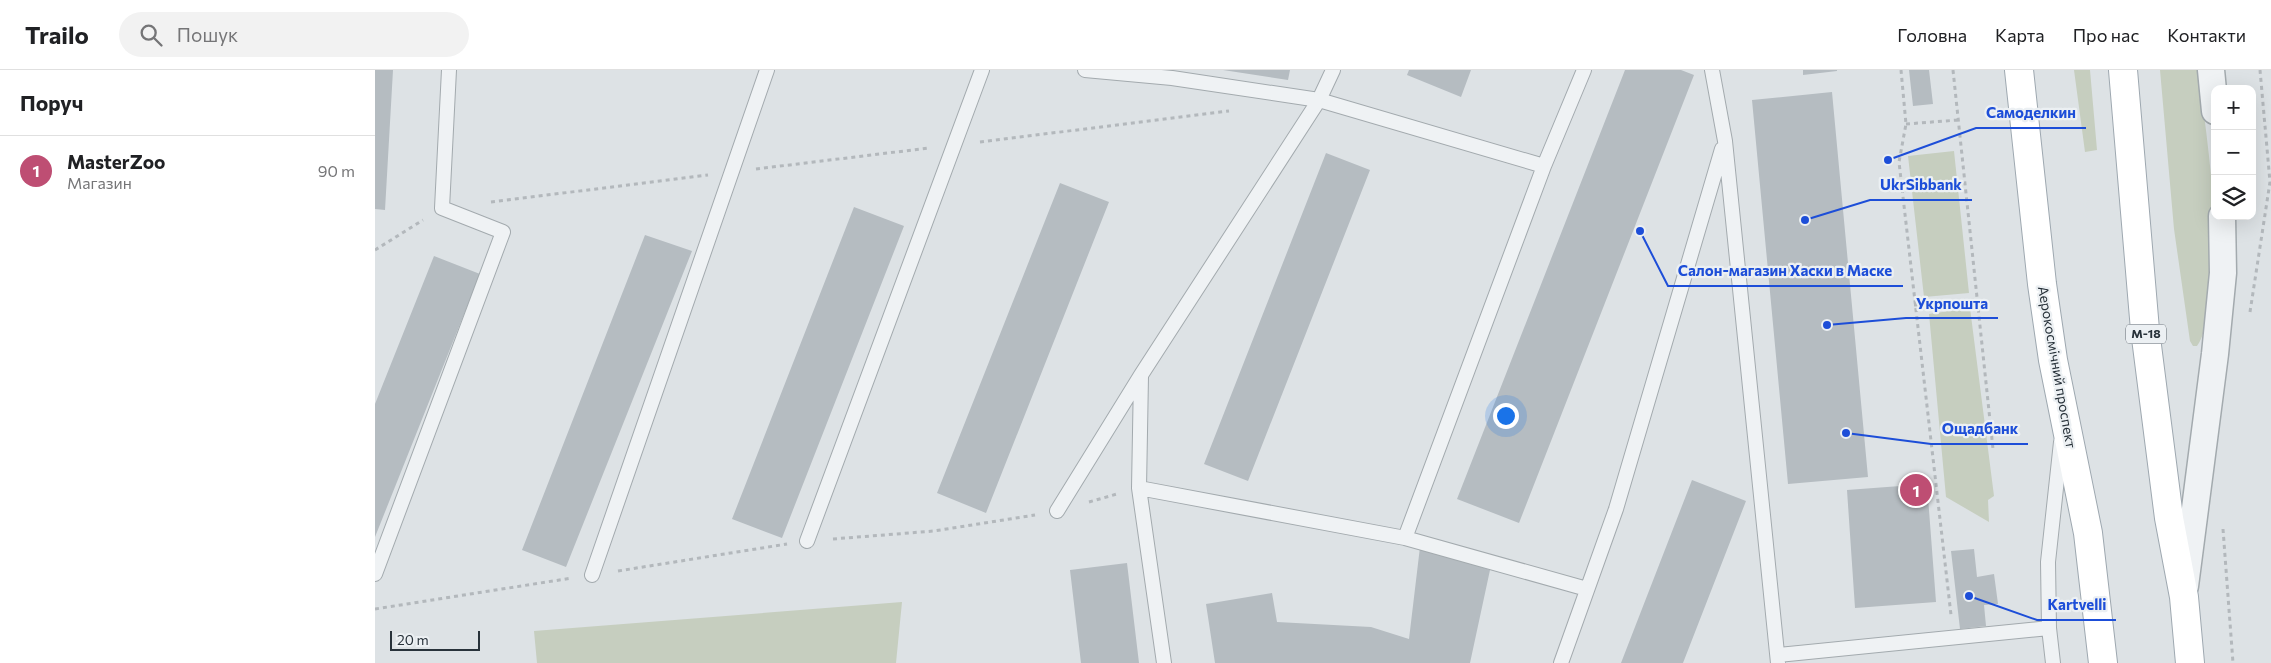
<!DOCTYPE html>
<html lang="uk">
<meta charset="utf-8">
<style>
body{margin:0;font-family:Commissioner,sans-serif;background:#f2f2f2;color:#202124}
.controls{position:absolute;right:15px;top:15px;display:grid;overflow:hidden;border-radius:10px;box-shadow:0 5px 20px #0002}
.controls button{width:45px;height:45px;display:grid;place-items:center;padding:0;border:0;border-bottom:1px solid #e0e0e0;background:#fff;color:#202124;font:25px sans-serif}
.scale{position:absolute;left:15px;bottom:12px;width:90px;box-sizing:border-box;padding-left:5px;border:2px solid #28323a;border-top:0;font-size:14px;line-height:18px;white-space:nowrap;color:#28323a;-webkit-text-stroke:4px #ecf0f3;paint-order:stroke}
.you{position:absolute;left:1130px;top:345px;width:18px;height:18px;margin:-12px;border:4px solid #fff;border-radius:50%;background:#1a73e8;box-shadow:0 0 0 8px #1a73e833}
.badge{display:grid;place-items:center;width:32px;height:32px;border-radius:50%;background:#be4e73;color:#fff;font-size:16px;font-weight:700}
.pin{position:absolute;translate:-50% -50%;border:2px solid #fff;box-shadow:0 1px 5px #0006}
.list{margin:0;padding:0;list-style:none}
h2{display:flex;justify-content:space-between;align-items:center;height:65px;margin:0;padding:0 20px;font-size:21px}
h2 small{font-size:16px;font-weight:400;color:#757577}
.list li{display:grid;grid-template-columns:32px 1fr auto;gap:15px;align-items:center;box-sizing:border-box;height:70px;padding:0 20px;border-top:1px solid #e0e0e0}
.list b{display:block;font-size:19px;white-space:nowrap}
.list p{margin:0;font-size:16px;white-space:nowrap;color:#757577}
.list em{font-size:16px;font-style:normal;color:#757577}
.icon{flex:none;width:28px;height:28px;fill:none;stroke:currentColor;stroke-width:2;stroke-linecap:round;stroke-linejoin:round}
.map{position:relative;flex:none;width:1896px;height:593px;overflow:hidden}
header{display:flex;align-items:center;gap:30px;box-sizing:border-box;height:70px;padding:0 25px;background:#fff;border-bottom:1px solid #e0e0e0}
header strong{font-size:24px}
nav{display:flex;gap:28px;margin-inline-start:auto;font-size:18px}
.search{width:350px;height:45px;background:#f2f2f2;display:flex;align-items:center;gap:12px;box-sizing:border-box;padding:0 18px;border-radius:28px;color:#757577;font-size:19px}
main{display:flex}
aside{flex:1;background:#fff}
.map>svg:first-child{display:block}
</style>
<header>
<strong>Trailo</strong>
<div class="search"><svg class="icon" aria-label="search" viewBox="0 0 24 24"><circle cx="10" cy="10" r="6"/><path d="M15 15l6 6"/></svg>Пошук</div>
<nav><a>Головна</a><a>Карта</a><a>Про нас</a><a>Контакти</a></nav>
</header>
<main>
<aside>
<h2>Поруч<small></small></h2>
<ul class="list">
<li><span class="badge">1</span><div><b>MasterZoo</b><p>Магазин</p></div><em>90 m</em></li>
</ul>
</aside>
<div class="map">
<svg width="1896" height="593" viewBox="0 0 1896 593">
<rect width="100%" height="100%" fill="#dde2e5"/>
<path fill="#c6cebf" d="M1699 0H1715L1722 80 1710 82Z
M1785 0H1824C1832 79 1849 165 1833 243 1830 255 1829 266 1822 276H1818L1815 271 1799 159Z
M1579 81 1594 223 1549 227 1533 86Z
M1595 238 1619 426 1613 430 1614 452 1571 427 1554 244Z
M527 532 521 593H162L159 561Z"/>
<path fill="#b5bcc1" d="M0 0H18L10 140 0 139Z
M848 0H915L913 10Z
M1034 0H1096L1086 27 1032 5Z
M1250 0H1306L1319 5 1144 453 1082 429Z
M1428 0H1462V1L1428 5Z
M1534 0H1554L1558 34 1538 36Z
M1457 22 1493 407 1413 414 1377 30Z
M951 83 995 100 873 411 829 394Z
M685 113 734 132 611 443 562 423Z
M479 137 529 156 407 468 357 449Z
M270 165 317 181 191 497 147 480Z
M59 186 105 204 0 467V334Z
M1317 410 1371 431 1308 593H1246Z
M1552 414 1561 532 1480 538 1472 420Z
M1045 477 1115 500 1095 593H840L831 534 897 523 902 552 996 557 1034 569Z
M1599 479 1602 507 1619 504 1623 534 1609 535 1611 556 1585 559 1576 481Z
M752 493 764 593H706L695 500Z"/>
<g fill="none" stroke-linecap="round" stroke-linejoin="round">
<g stroke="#a3aaae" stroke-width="16">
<path id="service" d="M710 0 797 8 944 30 1169 96 1209 0
M1337 0 1350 71 1403 593
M766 306 764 418 789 593
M764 418 1030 468 1169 96
M682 441 766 305 944 30 958 0
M1030 468 1212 519
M432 471 607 0
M0 504 128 162 67 138 74 0
M217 505 392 0
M1403 585 1674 558
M1186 593 1241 439 1347 79
M1678 593 1674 558 1673 492 1686 372"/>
</g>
<g stroke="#a3aaae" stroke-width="29">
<path id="minor" d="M1836 0 1840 41
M1810 516 1840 284 1848 203 1847 146"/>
</g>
<g stroke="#9ea8b0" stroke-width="30">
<path id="primary" d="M1644 0 1667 214 1678 290 1713 463 1728 593
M1748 0 1770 260 1794 448 1809 527 1815 593"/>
</g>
<path stroke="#b3b8bc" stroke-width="3" stroke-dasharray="4 4" stroke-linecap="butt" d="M1526 0 1531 54 1524 92 1576 545
M1578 0 1618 379
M1531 54 1583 50
M605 72 854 41
M381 99 554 78
M116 132 333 105
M0 180 48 150
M1539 235 1602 230
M1875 242 1895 112 1885 0
M714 432 742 424
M1848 459 1858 593
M458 469 559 461 660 445
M243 501 412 474
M0 539 197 508"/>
<use href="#service" stroke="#eff2f4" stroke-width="14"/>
<use href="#minor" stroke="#eff2f4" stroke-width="26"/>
<use href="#primary" stroke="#fff" stroke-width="28"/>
</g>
<g text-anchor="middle" stroke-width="4.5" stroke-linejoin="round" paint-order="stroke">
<rect fill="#ecf0f3" stroke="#636b72" stroke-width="1" x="1751" y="254.5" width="40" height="19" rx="4"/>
<g font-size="12" font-weight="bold" fill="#28323a">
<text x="1771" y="268">М-18</text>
</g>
<g font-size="14" fill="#28323a" stroke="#ecf0f3">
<text transform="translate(1682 297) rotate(80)" y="5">Аерокосмічний проспект</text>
</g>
</g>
<path fill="none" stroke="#1d4ed8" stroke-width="2" d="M1513 90L1601 58H1711M1430 150L1495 130H1597M1265 161L1293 216H1528M1452 255L1531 248H1623M1471 363L1556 374H1653M1594 526L1662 550H1741"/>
<g fill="#1d4ed8" stroke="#ecf0f3" stroke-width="2">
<circle cx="1513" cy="90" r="5"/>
<circle cx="1430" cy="150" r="5"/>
<circle cx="1265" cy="161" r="5"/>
<circle cx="1452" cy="255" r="5"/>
<circle cx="1471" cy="363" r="5"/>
<circle cx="1594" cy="526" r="5"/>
</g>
<g font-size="15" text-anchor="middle" font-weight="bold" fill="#1d4ed8" stroke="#ecf0f3" stroke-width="4.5" stroke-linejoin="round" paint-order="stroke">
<text x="1656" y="48">Самоделкин</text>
<text x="1546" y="120">UkrSibbank</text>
<text x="1410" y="206">Салон-магазин Хаски в Маске</text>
<text x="1577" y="239">Укрпошта</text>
<text x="1605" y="364">Ощадбанк</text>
<text x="1702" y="540">Kartvelli</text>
</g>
</svg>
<div class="controls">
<button>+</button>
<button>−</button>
<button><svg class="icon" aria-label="layers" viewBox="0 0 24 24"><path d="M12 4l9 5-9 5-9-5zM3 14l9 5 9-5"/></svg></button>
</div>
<div class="scale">20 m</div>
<div class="you"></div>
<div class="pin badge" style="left:1541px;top:420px">1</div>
</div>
</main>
